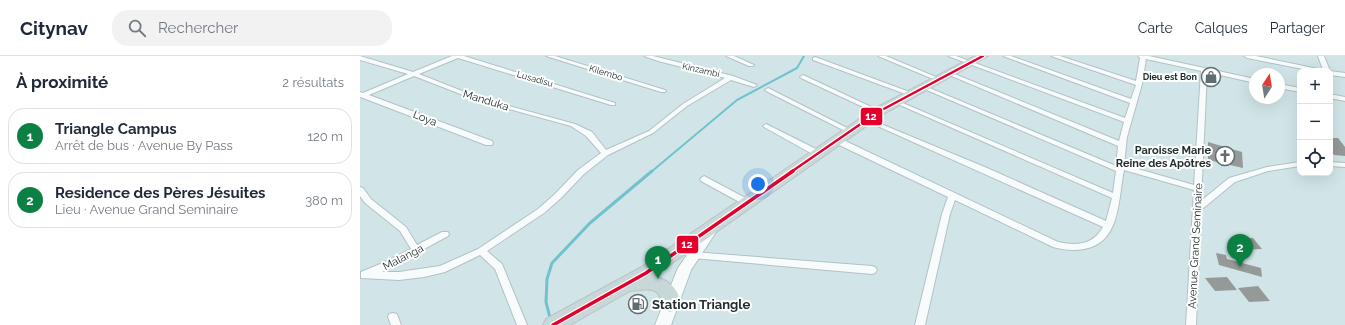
<!DOCTYPE html>
<html lang="fr">
<meta charset="utf-8">
<style>
body{margin:0;font-family:Raleway,sans-serif;background:#f2f2f3;color:#1f2937}
.controls{position:absolute;right:12px;top:12px;display:grid;overflow:hidden;border-radius:8px;box-shadow:0 4px 16px #0002}
.controls button{width:36px;height:36px;display:grid;place-items:center;padding:0;border:0;border-bottom:1px solid #e0e1e3;background:#fff;color:#1f2937;font:20px sans-serif}
.compass{position:absolute;left:889px;top:12px;width:36px;height:36px;border-radius:50%;background:#fff;box-shadow:0 4px 16px #0002;rotate:12deg}
.you{position:absolute;left:398px;top:128px;width:14px;height:14px;margin:-10px;border:3px solid #fff;border-radius:50%;background:#1a73e8;box-shadow:0 0 0 6px #1a73e833}
.badge{display:grid;place-items:center;width:26px;height:26px;border-radius:50%;background:#0b8043;color:#fff;font-size:13px;font-weight:700}
.pin{position:absolute;translate:-50% -33px;filter:drop-shadow(0 1px 2px #0008)}
.pin::after{content:'';position:absolute;top:21px;width:14px;height:12px;background:inherit;clip-path:polygon(0 0,100% 0,50% 100%)}
.list{margin:0;padding:0;list-style:none}
h2{display:flex;justify-content:space-between;align-items:center;height:52px;margin:0;padding:0 16px;font-size:17px}
h2 small{font-size:13px;font-weight:400;color:#747a83}
.list li{display:grid;grid-template-columns:26px 1fr auto;gap:12px;align-items:center;box-sizing:border-box;height:56px;margin:0 8px 8px;padding:0 8px;border:1px solid #e0e1e3;border-radius:16px}
.list b{display:block;font-size:15px;white-space:nowrap}
.list p{margin:0;font-size:13px;white-space:nowrap;color:#747a83}
.list em{font-size:13px;font-style:normal;color:#747a83}
.icon{flex:none;width:22px;height:22px;fill:none;stroke:currentColor;stroke-width:2;stroke-linecap:round;stroke-linejoin:round}
.map{position:relative;flex:none;width:985px;height:269px;overflow:hidden}
header{display:flex;align-items:center;gap:24px;box-sizing:border-box;height:56px;padding:0 20px;background:#fff;border-bottom:1px solid #e0e1e3}
header strong{font-size:19px}
nav{display:flex;gap:22px;margin-inline-start:auto;font-size:14px}
.search{width:280px;height:36px;background:#f2f2f3;display:flex;align-items:center;gap:10px;box-sizing:border-box;padding:0 14px;border-radius:16px;color:#747a83;font-size:15px}
main{display:flex}
aside{flex:1;background:#fff}
.map>svg:first-child{display:block}
</style>
<header>
<strong>Citynav</strong>
<div class="search"><svg class="icon" aria-label="search" viewBox="0 0 24 24"><circle cx="10" cy="10" r="6"/><path d="M15 15l6 6"/></svg>Rechercher</div>
<nav><a>Carte</a><a>Calques</a><a>Partager</a></nav>
</header>
<main>
<aside>
<h2>À proximité<small>2 résultats</small></h2>
<ul class="list">
<li><span class="badge">1</span><div><b>Triangle Campus</b><p>Arrêt de bus · Avenue By Pass</p></div><em>120 m</em></li>
<li><span class="badge">2</span><div><b>Residence des Pères Jésuites</b><p>Lieu · Avenue Grand Seminaire</p></div><em>380 m</em></li>
</ul>
</aside>
<div class="map">
<svg width="985" height="269" viewBox="0 0 985 269">
<rect width="100%" height="100%" fill="#d1e5e8"/>
<g fill="none" stroke-linecap="round" stroke-linejoin="round">
<path stroke="#70c3ce" stroke-width="2" d="M291 116 377 44 437 12 444 0"/>
<path stroke="#70c3ce" stroke-width="3" d="M190 262 186 246 187 223 192 207 230 167 292 115"/>
</g>
<path fill="#959a98" d="M970 82H978L985 91V100L974 99 970 94Z
M848 86 882 96 883 112 848 104Z
M893 182 902 193 882 194 873 183Z
M856 197 866 199 867 203 901 212 902 221 859 209Z
M867 221 877 234 855 235 845 222Z
M898 230 910 245 889 246 878 232Z"/>
<g fill="none" stroke-linecap="round" stroke-linejoin="round">
<g stroke="#b2c1c4" stroke-width="2">
<path id="street" d="M0 0 53 16 92 0H104L255 47V49H251L98 2 59 18 120 42 215 68 232 76 246 94 289 75 323 48 365 22 298 5 284 0H293L373 20 397 29 394 31 371 24 327 50 293 77 248 99 224 118 201 142 184 157 127 195 142 208 167 269H157L135 213 120 199 85 216 64 221 39 224 1 222V216L25 206 51 193 40 175 5 147 0 140V131L3 132 11 143 46 171 57 189 82 176H88L89 178 88 180 22 216H39L80 210 118 193 178 153 195 138 218 114 241 97 226 80 211 70 116 44 54 20 9 39 132 85 133 87 132 89H126L3 42 0 41V36L3 37 48 18 0 4Z
M186 0H195L305 34 306 35 305 36H301Z
M366 0H374L394 9 393 10H389Z
M518 0H526L583 24 580 26 578 25Z
M588 0H596L765 62 770 47 643 0H651L771 43 776 29 691 0H700L776 25 780 2 778 0H789L895 23V27L847 16 841 145 869 122 907 111 940 106V110L908 115 875 126 841 154 836 269H826L834 134 764 114C758 143 761 187 724 193 714 195 703 194 693 191L595 144 590 158 565 269H555L582 158 588 141 475 87 474 85 475 83H481L698 186C717 190 733 189 743 171L504 64 507 62 509 63 627 112 746 165 752 142 533 46 536 44 538 45 753 137 756 115 562 32 563 31H567L756 110 758 90 587 18 588 17H592L759 85 764 66ZM786 3 841 15 834 129 764 109 767 81 782 28Z
M884 0H896L963 14 958 0H964L970 15H953L887 2Z
M455 1 555 38 556 39 555 40H551L453 4V2Z
M970 15 985 17V21L970 19Z
M443 19 520 55 521 56 518 58 516 57 441 22 440 21Z
M919 28 940 32V36L919 32Z
M408 32 493 75 495 76 491 78 489 77 406 35 405 34Z
M970 38 985 41V45L970 42Z
M406 68 462 96 463 98 462 100H456L404 71 403 70Z
M970 106 985 107V111L970 110Z
M344 120 391 145 392 147 388 150 385 149 341 125 340 123Z
M333 196 512 210 515 211 517 214 515 217 512 218 333 202 330 201 328 199 330 197Z
M33 257 37 258 41 269H31L28 261 29 258Z"/>
</g>
<g stroke="#b2c1c4" stroke-width="2">
<path id="secondary" d="M352 168 357 170 358 173 331 214 311 269H295L318 212 347 170Z"/>
</g>
<g stroke="#bac3c5" stroke-width="2">
<path id="highway" d="M615 0H628L522 59 294 220C309 224 325 237 317 253L310 256 303 253C301 249 302 245 300 241 296 229 278 235 270 235L210 269H183L186 263 280 212 514 53Z"/>
</g>
<use href="#street" fill="#f8fbfc" fill-rule="evenodd"/>
<use href="#secondary" fill="#f8fbfc" fill-rule="evenodd"/>
<use href="#highway" fill="#c8d7d8" fill-rule="evenodd"/>
<g stroke="#fff" stroke-width="5">
<path id="bus-1-far1" d="M431 116 518 56 623 0"/>
</g>
<g stroke="#fff" stroke-width="6">
<path id="bus-1" d="M193 269 286 217 433 115"/>
</g>
<use href="#bus-1-far1" stroke="#e4002b" stroke-width="2.5"/>
<use href="#bus-1" stroke="#e4002b" stroke-width="3.5"/>
</g>
<defs>
<g id="shop-ring" transform="scale(1)"><circle r="9.5" fill="#fff" stroke="#5e6d70" stroke-width="1.5"/><path d="M-5-2.5h2.3a2.7 3.5 0 0 1 5.4 0H5L5.5 6h-11ZM-1.5-2.5h3a1.5 2.3 0 0 0-3 0Z" fill="#5e6d70"/></g>
<g id="church-ring" transform="scale(1)"><circle r="9.5" fill="#fff" stroke="#5e6d70" stroke-width="1.5"/><path d="M-1.2-6h2.4v3.5h3.3v2.4h-3.3V6h-2.4V-.1h-3.3v-2.4h3.3Z" fill="#5e6d70"/></g>
<g id="fuel-ring" transform="scale(1)"><circle r="9.5" fill="#fff" stroke="#5e6d70" stroke-width="1.5"/><path d="M-5.5-6h7V0h2V4h1.3V-2.5L3-4.5l.8-.8L6-3V5H2.5V1h-1V6h-7ZM-4.2-4.7v3.2H.2V-4.7Z" fill="#5e6d70"/></g>
</defs>
<g fill-rule="evenodd">
<use href="#shop-ring" x="851" y="21"/>
<use href="#church-ring" x="865" y="100"/>
<use href="#fuel-ring" x="278" y="248"/>
</g>
<g text-anchor="middle" stroke-width="4" stroke-linejoin="round" paint-order="stroke">
<g font-size="9" fill="#202d2f" stroke="#fff">
<text transform="translate(341 14) rotate(13)" y="3">Kinzambi</text>
<text transform="translate(246 17) rotate(17)" y="3">Kilembo</text>
<text transform="translate(175 23) rotate(16)" y="3">Lusadisu</text>
</g>
<g font-size="9" font-weight="bold" fill="#202d2f" stroke="#fff" text-anchor="end">
<text x="837" y="24">Dieu est Bon</text>
</g>
<g font-size="11" fill="#202d2f" stroke="#fff">
<text transform="translate(126 44) rotate(17)" y="4">Manduka</text>
<text transform="translate(65 62) rotate(21)" y="4">Loya</text>
<text transform="translate(835 190) rotate(-87)" y="4">Avenue Grand Seminaire</text>
<text transform="translate(43 201) rotate(-27)" y="4">Malanga</text>
</g>
<g font-size="11" font-weight="bold" fill="#202d2f" stroke="#fff" text-anchor="end">
<text x="851" y="98">Paroisse Marie<tspan x="851" dy="13">Reine des Apôtres</tspan></text>
</g>
<g font-size="13" font-weight="bold" fill="#202d2f" stroke="#fff" text-anchor="start">
<text x="292" y="253">Station Triangle</text>
</g>
</g>
<g stroke="#fff" stroke-width="1.5">
<rect x="500" y="51" width="23" height="19" rx="4" fill="#e4002b"/>
<rect x="316" y="179" width="23" height="19" rx="4" fill="#e4002b"/>
</g>
<g font-size="11" text-anchor="middle" font-weight="bold" fill="#fff">
<text x="511" y="64">12</text>
<text x="327" y="192">12</text>
</g>
</svg>
<div class="controls">
<button>+</button>
<button>−</button>
<button><svg class="icon" aria-label="locate" viewBox="0 0 24 24"><circle cx="12" cy="12" r="6"/><path d="M12 2v4M12 18v4M2 12h4M18 12h4"/></svg></button>
</div>
<svg class="compass" viewBox="-18 -18 36 36"><path d="M0-13l5 13h-10z" fill="#e53935"/><path d="M0 13l5-13h-10z" fill="#747a83"/></svg>
<div class="you"></div>
<div class="pin badge" style="left:298px;top:223px">1</div>
<div class="pin badge" style="left:880px;top:211px">2</div>
</div>
</main>
